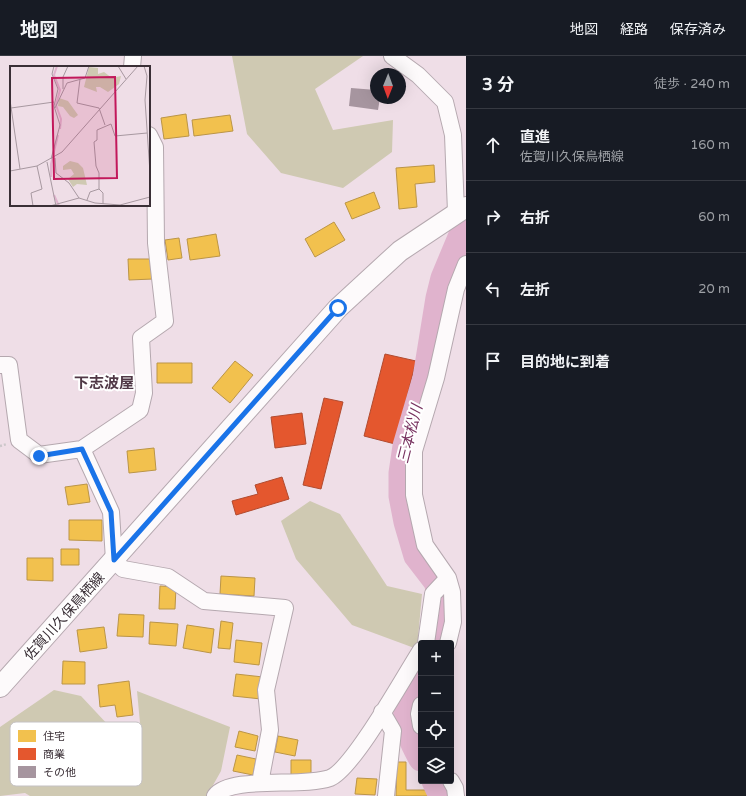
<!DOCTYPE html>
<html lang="ja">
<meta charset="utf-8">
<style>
body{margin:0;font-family:"Varela Round","Noto Sans JP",sans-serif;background:#242831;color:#f1f3f6}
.controls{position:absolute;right:12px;bottom:12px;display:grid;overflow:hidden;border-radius:4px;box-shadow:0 4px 16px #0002}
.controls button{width:36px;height:36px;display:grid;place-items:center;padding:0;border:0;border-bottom:1px solid #363941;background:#171b24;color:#f1f3f6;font:20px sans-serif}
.compass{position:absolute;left:370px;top:12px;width:36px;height:36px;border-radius:50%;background:#171b24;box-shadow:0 4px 16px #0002;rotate:181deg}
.stop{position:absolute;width:12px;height:12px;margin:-9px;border:3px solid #1a73e8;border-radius:50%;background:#fff}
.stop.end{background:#1a73e8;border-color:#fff;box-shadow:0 1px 4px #0008}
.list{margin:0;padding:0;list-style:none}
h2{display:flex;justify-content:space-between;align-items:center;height:52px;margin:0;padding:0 16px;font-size:17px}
h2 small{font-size:13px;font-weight:400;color:#9ea1a6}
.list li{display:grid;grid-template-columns:26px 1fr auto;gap:12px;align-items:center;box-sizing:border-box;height:72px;padding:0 16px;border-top:1px solid #363941}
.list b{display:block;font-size:15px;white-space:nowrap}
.list p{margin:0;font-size:13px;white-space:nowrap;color:#9ea1a6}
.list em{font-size:13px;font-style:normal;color:#9ea1a6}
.icon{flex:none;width:22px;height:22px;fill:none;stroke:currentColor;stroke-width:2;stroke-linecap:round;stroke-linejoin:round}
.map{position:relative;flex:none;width:466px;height:740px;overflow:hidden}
header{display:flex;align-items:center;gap:24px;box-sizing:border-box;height:56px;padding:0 20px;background:#171b24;border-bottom:1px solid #363941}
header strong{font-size:19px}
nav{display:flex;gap:22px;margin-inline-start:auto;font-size:14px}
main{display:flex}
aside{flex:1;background:#171b24}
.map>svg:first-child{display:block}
</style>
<header>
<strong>地図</strong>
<nav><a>地図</a><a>経路</a><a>保存済み</a></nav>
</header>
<main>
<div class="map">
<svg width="466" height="740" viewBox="0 0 466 740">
<rect width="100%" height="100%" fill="#efdee7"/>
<path fill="#cfc9b2" d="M232 0H363L315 33 333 74 393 64 392 96 343 132 281 117 247 78Z
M310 445 340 458 387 530 422 538 417 593 352 569 296 503 281 465Z
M54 634 81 640 110 671 140 667 137 635 230 671 221 715 207 740H30L25 737 0 740V671Z"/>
<path fill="#f2c14e" stroke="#bb9547" d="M186 58 189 80 164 83 161 62Z
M230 59 233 75 194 80 192 64Z
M434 109 435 126 415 128 417 151 399 153 396 112Z
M374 136 380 152 352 163 345 147Z
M334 166 345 184 315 201 305 183Z
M216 178 220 200 190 204 187 183Z
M179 182 182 202 168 204 165 184Z
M128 203H152L153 223 129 224Z
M235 305 253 319 230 347 212 332Z
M157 307H192V327H157Z
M154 392 156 414 129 417 127 395Z
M87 428 90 446 68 449 65 431Z
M69 464H102V485L69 484Z
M61 493H79V509H61Z
M27 502H53V525L27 524Z
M221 520 255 522 254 540 220 538Z
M160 530 176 531 175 553H159Z
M119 558 144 559 143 581 117 580Z
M221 565 233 567 230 593 218 592Z
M150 566 178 568 176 590 149 588Z
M187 569 214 573 211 597 183 592Z
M104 571 107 592 80 596 77 574Z
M236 584 262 587 259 609 234 606Z
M63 605 85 606V628H62Z
M236 618 263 621 261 643 233 640Z
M129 625 133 659 117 661 115 649 100 651 98 629Z
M239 675 258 680 255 695 235 691Z
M278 680 298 684 295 700 275 696Z
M237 699 256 703 253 719 233 715Z
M291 704H311V720H291Z
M397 706H406V734H428V740H396Z
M357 722 377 723 375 739 355 738Z"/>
<path fill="#e4572e" stroke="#b14b30" d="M385 298 416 305 395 388 364 380Z
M324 342 343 346 321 433 303 429Z
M302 357 306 388 275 392 271 361Z
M282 421 289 443 236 459 232 445 258 438 255 429Z"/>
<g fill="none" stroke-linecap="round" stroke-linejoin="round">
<path stroke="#e0b3cd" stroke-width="25" d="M435 587 441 543 436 526 416 500 406 466 401 440V417L405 390 425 322 438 242 443 222 466 167
M421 615C401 651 400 667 421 703
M434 725 441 740"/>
</g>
<path fill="#a6959f" d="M351 32 376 34V42H380L378 54 349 50Z"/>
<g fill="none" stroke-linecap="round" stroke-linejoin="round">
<g stroke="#b5a8af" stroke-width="18">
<path id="minor" d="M392 0 418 19 445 46 453 79 456 156
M132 11 133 0
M0 309H9L19 384 39 399 82 393 140 354 144 337 141 282 165 265 156 187 155 91 149 79
M82 393 111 456 114 504 123 513 168 521 204 545 285 552 266 634 270 674 260 727
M426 587 433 538 448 522
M448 587 453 566 452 536 448 522 425 489 414 439V395L436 322 456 233 466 208
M421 649 419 658 421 670
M382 656 393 675 386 740
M451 725 455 732 456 740
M215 740C231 719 302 732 330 722 353 713 405 619 421 594"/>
</g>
<g stroke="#b5a8af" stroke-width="22">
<path id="major" d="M0 631 338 252 400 195 466 151"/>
</g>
<path stroke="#cbc6c9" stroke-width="2.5" stroke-dasharray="2 2" stroke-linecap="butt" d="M0 390 7 388"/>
<use href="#minor" stroke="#fdfafb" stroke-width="16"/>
<use href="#major" stroke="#fdfafb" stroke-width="20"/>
</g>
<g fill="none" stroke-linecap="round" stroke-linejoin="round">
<path stroke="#1a73e8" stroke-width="5" d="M39 400 82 393 111 456 114 504 338 252"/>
</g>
<g text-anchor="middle" stroke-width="4" stroke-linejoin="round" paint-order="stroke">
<g font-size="14" fill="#3a2f36" stroke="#fff">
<text transform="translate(64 560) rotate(-48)" y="5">佐賀川久保鳥栖線</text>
</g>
<g font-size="15" font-weight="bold" fill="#503846" stroke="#fff">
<text x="104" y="332">下志波屋</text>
</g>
<g font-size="15" font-style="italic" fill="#783360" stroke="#fff">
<text transform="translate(410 378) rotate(-76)" y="5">三本松川</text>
</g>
</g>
<g transform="translate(10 10)">
<rect width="140" height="140" fill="#efdee7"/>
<path d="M79 1 88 2V8L94 6 102 12 111 10 109 18 98 26 90 21H86L87 26 74 21ZM49 32 58 35 68 49 64 52 60 50 53 41 48 40ZM60 95 68 97 73 102 77 119 67 118 63 121 58 113 64 108 61 103 53 104V100Z" fill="#cfc9b2"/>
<path fill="none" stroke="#e0b3cd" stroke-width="2" d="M47 0 44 9 50 24 46 39 51 53 50 63M41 111V98L48 69M44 129 49 140"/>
<path fill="none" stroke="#a798a0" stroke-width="1" d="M108 0 116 13M134 0 137 10 135 34 140 107M70 13 67 37 89 42 95 59M53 23V11L58 0M0 34 10 103M1 42 44 36M45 42 57 17 75 12 79 0M45 92 46 107 59 117 69 132 85 137 110 139 140 131M41 93 50 59 44 40 48 23 42 8 44 0M37 96 46 140M0 105 27 100 52 86 128 0M77 134 80 126 89 123M93 138V127L89 123V107L86 100 84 76 87 74V64L101 58 105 70 137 67M23 140 21 127 32 123 27 100M40 140 69 132"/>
<path fill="#c2185b" fill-opacity="0.15" stroke="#c2185b" stroke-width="2" d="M105 11 107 112 44 113 42 12Z"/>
<rect width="140" height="140" fill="none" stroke="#3a2f36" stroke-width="2"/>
</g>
<rect x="10" y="666" width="132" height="64" rx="6" fill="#fff" stroke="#c4c1c3" stroke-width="1"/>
<rect x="18" y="674" width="18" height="12" fill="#f2c14e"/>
<rect x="18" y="692" width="18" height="12" fill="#e4572e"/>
<rect x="18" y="710" width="18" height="12" fill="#a6959f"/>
<g font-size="11" fill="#3a2f36">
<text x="43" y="684">住宅</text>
<text x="43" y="702">商業</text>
<text x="43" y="720">その他</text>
</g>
</svg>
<div class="controls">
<button>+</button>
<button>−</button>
<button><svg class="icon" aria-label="locate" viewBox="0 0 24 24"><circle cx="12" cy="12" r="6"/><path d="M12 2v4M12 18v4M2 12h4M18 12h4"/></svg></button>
<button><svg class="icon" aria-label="layers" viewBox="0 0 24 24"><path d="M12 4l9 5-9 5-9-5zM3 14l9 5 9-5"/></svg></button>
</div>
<svg class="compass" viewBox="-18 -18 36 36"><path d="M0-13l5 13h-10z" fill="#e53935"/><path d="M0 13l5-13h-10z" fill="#9ea1a6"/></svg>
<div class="stop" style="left:338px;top:252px"></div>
<div class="stop end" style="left:39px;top:400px"></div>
</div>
<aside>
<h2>3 分<small>徒歩 · 240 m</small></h2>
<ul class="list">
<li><svg class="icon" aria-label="ahead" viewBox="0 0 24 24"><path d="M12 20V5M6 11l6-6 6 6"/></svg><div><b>直進</b><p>佐賀川久保鳥栖線</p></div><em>160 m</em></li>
<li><svg class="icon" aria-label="right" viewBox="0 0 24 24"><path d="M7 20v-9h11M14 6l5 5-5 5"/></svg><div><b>右折</b></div><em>60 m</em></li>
<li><svg class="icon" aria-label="left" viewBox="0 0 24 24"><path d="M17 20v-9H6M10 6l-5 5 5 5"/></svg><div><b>左折</b></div><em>20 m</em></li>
<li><svg class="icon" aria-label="arrive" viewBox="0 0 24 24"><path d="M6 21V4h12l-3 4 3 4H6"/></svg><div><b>目的地に到着</b></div></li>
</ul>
</aside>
</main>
